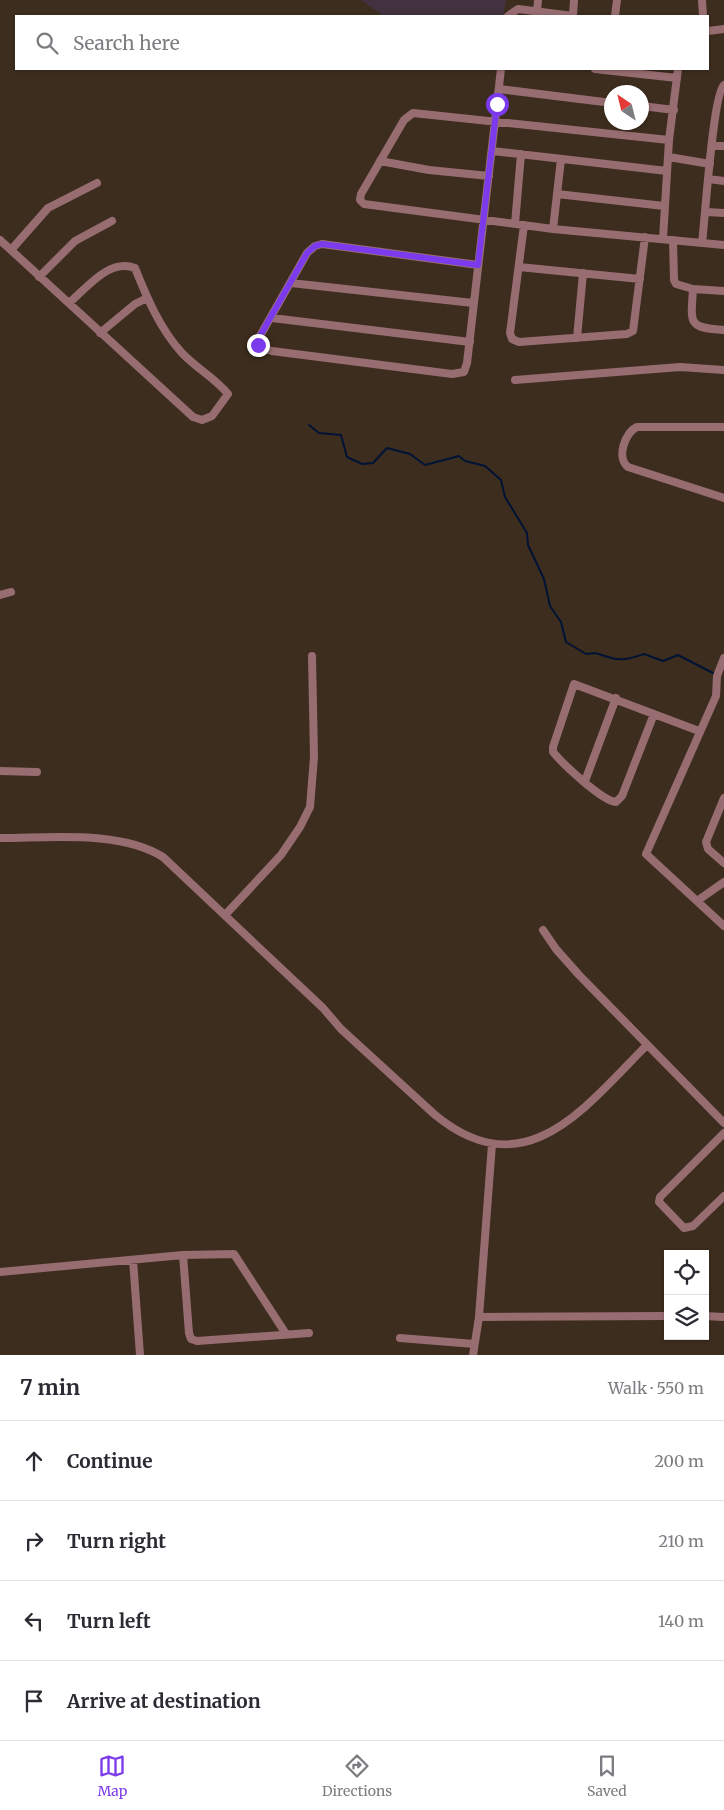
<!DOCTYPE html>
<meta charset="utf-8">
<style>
body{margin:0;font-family:Merriweather,serif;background:#f2f2f3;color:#2b2b33}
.controls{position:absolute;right:15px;bottom:15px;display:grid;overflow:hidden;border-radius:0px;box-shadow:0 1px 4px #0004}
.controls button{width:45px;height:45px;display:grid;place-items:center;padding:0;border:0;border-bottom:1px solid #e1e1e2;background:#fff;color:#2b2b33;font:25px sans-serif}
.compass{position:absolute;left:604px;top:85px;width:45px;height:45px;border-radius:50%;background:#fff;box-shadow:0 1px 4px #0004;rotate:325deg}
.stop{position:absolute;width:15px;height:15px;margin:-11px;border:4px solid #7c3aed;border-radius:50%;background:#fff}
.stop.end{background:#7c3aed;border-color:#fff;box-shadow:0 1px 5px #0008}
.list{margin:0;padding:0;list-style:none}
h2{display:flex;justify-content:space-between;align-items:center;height:65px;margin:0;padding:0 20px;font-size:21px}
h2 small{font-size:16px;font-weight:400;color:#7c7c81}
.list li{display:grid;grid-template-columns:32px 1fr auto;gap:15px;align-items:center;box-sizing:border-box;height:80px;padding:0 20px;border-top:1px solid #e1e1e2}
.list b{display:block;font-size:19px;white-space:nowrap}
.list em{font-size:16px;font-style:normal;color:#7c7c81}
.icon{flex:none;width:28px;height:28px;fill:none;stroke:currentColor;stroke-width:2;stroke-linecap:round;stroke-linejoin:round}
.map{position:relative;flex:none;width:724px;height:1355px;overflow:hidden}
.search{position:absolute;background:#fff;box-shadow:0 1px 4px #0004;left:15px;right:15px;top:15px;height:55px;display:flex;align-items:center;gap:12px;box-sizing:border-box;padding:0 18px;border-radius:0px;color:#7c7c81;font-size:19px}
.sheet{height:385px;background:#fff}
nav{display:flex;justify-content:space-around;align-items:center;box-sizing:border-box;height:70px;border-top:1px solid #e1e1e2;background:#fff;font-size:14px;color:#7c7c81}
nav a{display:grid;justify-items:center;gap:2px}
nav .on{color:#7c3aed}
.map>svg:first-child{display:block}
</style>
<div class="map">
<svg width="724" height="1355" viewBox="0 0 724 1355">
<rect width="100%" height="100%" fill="#3d2d1e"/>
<path fill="#42323f" d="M361 0H506L503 16H384Z"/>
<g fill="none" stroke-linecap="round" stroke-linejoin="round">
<path stroke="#001334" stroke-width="2" d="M309 425 319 433 341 435 347 457 362 464 373 463 387 448 410 454 425 465 459 456 465 461 485 466 501 480 505 497 527 533 528 545 544 579 550 606 561 622 566 642 586 654C599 652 597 654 608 657 621 662 632 658 644 654L663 661 678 655 713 673"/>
<path stroke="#986d71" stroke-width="8" d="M702 0 703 16
M537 12 538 0
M508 16 518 9 573 16
M573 16 574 0
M615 16 617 0
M708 31 724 29
M595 69 677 78
M499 89 612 103
M642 106 674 110
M669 140 413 113 404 120 361 194 360 200 364 204 553 229 724 245
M713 146H724
M492 151 667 171
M669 157 710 164
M380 161 429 170 489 176
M709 179 724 181
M557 194 664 206
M707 212 724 213
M515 224 521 154
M524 225 510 333 512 339 519 342 627 334 633 331 645 237
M553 229 561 159
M663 239 669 140 678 69
M0 240 193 417 202 420 212 416 228 394C215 378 196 368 182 353 160 329 147 298 135 268 109 258 87 288 69 303
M673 240 674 280 676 284 693 289 724 291
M702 243C705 220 713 93 724 85
M11 250 48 208 97 183
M478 265 322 244 315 246 307 253 260 336 258 345 262 348 272 351 452 374 464 372 467 363 501 69
M519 267 640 279
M39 277 75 241 112 221
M291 283 473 303
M693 289C691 323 687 328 724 330
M272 318 470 342
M100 333 135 304 147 298
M577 338 583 273
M515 380 680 367 724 370
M724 427H637C625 432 616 458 628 467L724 498
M0 595 11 592
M724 658 717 676 716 696 646 854 724 926
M654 714 622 796 616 802C602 801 563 764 553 752V747L574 684 699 731
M0 771 37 772
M585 781 616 698
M724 798 706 842 708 849 724 863
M0 838C50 838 120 830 163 857L323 1008 341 1029 434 1114C525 1190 585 1107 647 1045
M697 901 724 882
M226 914 281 855 300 827 310 807 314 757 312 656
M543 930 556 949 579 975 724 1123
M724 1133 660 1197 659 1202 684 1228 693 1226 724 1196
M183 1255 189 1333 191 1339 197 1341 309 1333
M133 1260 140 1355
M0 1272 183 1255 234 1254 286 1334
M705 1316 724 1317
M479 1317 668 1316
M400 1338 474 1344
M473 1355 479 1317 492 1144"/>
</g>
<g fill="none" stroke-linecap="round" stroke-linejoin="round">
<path stroke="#7c3aed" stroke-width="6" d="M258 345 260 336 307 253 315 246 322 244 478 265 497 104"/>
</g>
</svg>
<div class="controls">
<button><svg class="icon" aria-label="locate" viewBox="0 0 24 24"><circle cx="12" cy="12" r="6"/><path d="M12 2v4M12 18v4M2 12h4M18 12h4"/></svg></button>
<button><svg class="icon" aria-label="layers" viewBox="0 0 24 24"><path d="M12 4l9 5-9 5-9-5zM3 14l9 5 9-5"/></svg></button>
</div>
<svg class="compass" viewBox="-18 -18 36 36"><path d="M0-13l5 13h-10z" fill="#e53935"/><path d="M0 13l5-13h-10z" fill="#7c7c81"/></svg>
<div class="stop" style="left:497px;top:104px"></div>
<div class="stop end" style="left:258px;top:345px"></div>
<div class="search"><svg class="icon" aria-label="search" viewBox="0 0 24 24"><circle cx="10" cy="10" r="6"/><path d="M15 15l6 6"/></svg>Search here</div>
</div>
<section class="sheet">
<h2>7 min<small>Walk · 550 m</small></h2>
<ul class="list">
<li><svg class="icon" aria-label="ahead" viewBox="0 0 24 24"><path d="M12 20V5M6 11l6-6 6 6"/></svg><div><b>Continue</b></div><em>200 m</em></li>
<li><svg class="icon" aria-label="right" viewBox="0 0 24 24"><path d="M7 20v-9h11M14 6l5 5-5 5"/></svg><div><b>Turn right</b></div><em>210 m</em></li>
<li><svg class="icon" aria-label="left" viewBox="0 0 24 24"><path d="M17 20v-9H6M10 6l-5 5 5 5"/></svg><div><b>Turn left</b></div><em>140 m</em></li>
<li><svg class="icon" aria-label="arrive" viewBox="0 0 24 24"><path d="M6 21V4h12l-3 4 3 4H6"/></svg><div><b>Arrive at destination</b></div></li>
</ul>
</section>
<nav>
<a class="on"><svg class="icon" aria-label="map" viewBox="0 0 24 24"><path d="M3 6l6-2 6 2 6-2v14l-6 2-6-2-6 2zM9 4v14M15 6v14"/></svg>Map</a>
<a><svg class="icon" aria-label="directions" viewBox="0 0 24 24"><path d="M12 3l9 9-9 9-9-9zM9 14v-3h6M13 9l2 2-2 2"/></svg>Directions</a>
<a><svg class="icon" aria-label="saved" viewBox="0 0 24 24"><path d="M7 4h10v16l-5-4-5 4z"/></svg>Saved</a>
</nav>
